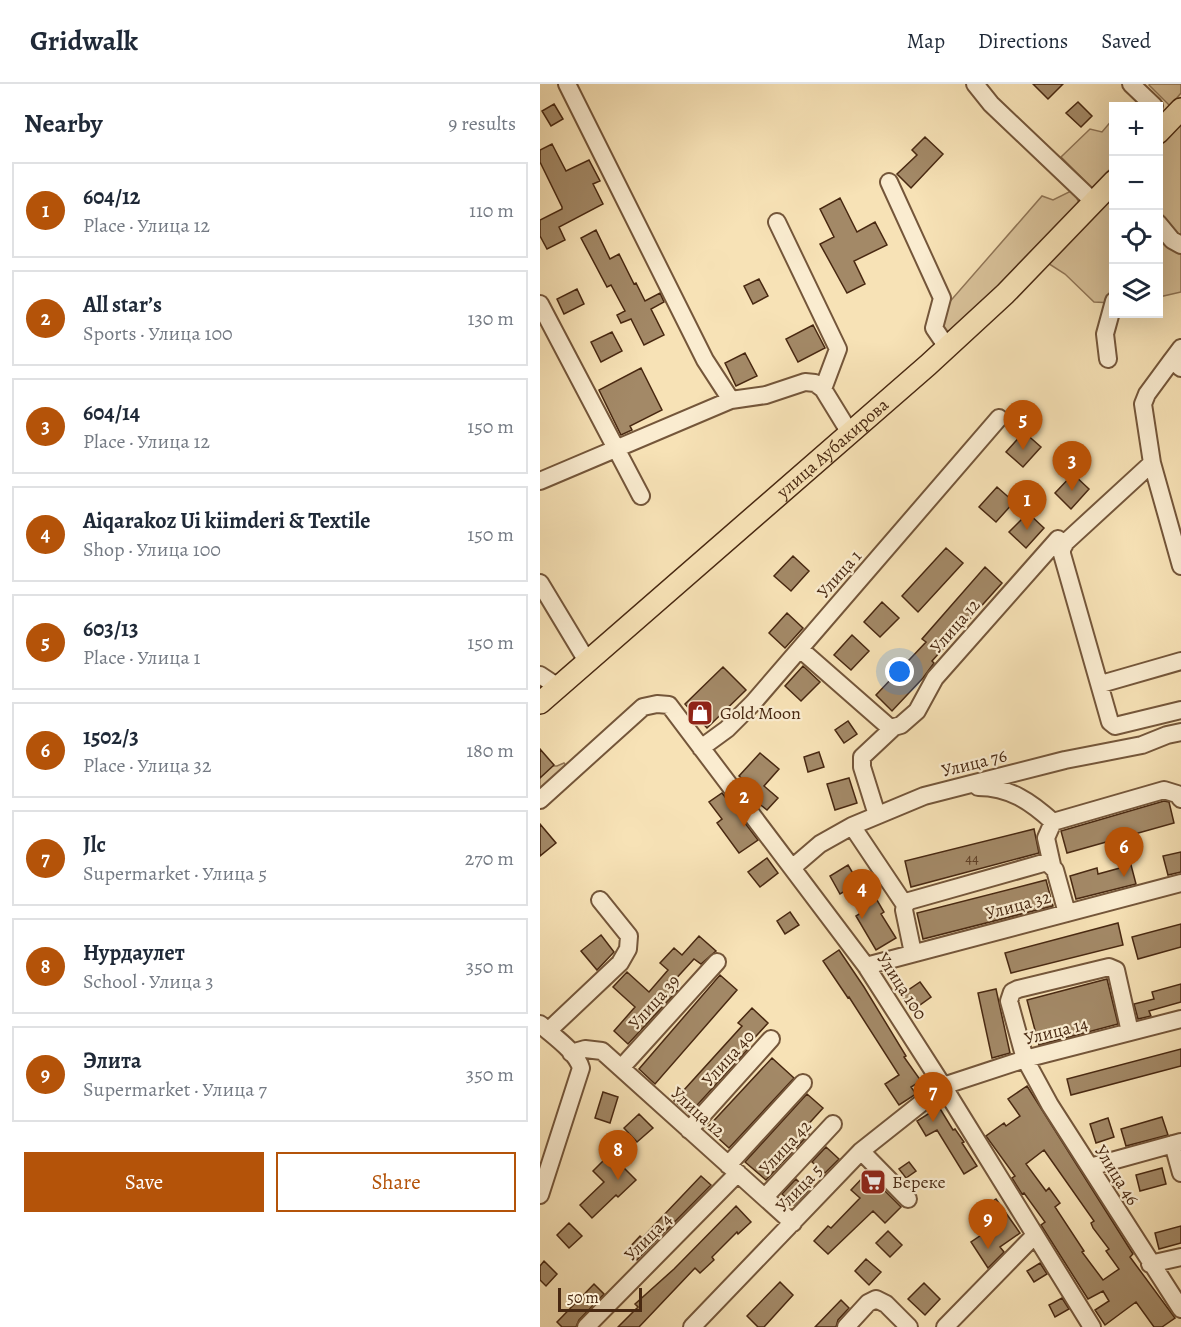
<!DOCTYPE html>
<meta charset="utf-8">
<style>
body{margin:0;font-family:Alegreya,serif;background:#f2f2f3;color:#1f2937}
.controls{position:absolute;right:18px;top:18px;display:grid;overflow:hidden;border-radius:0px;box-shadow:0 6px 24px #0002}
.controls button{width:54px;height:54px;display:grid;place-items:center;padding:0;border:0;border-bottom:2px solid #e0e1e3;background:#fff;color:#1f2937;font:30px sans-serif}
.scale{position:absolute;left:18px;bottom:15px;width:84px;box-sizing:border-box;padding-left:6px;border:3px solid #482811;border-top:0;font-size:16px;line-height:21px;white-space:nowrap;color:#482811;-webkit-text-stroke:4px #faecd0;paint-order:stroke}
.you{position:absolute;left:360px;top:588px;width:21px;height:21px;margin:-15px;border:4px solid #fff;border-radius:50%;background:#1a73e8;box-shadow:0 0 0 9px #1a73e833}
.badge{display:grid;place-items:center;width:39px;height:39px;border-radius:50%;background:#b45309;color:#fff;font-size:20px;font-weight:700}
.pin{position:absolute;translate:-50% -50px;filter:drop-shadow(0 2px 3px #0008)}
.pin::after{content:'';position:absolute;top:32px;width:21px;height:18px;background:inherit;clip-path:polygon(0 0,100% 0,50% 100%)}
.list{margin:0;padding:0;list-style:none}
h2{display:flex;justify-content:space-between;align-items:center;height:78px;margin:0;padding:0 24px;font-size:26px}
h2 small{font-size:20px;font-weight:400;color:#747a83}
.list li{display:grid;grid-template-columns:39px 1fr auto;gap:18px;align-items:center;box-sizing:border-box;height:96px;margin:0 12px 12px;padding:0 12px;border:2px solid #e0e1e3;border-radius:0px}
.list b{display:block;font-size:22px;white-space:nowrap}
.list p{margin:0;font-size:20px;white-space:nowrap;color:#747a83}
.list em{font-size:20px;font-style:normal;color:#747a83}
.actions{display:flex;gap:12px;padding:18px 24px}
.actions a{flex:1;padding:14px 0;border:2px solid #b45309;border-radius:0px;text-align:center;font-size:21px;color:#b45309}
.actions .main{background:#b45309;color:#fff}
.icon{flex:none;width:33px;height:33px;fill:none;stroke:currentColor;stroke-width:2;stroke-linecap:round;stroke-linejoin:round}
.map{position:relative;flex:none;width:641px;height:1243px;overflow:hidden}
header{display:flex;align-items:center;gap:36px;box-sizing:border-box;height:84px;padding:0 30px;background:#fff;border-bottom:2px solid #e0e1e3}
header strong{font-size:28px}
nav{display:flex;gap:33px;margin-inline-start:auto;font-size:21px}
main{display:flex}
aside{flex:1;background:#fff}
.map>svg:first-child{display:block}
</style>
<header>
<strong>Gridwalk</strong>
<nav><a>Map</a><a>Directions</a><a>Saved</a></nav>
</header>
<main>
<aside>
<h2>Nearby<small>9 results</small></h2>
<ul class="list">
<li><span class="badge">1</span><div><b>604/12</b><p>Place · Улица 12</p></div><em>110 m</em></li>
<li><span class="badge">2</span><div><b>All star’s</b><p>Sports · Улица 100</p></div><em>130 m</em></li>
<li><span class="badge">3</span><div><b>604/14</b><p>Place · Улица 12</p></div><em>150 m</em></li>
<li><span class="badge">4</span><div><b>Aiqarakoz Ui kiimderi &amp; Textile</b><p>Shop · Улица 100</p></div><em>150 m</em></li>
<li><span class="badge">5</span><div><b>603/13</b><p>Place · Улица 1</p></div><em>150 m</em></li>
<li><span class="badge">6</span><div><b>1502/3</b><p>Place · Улица 32</p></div><em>180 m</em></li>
<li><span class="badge">7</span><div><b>Jlc</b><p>Supermarket · Улица 5</p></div><em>270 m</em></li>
<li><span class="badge">8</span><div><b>Нурдаулет</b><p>School · Улица 3</p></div><em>350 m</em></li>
<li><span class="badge">9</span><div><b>Элита</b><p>Supermarket · Улица 7</p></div><em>350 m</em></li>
</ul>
<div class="actions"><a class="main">Save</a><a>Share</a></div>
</aside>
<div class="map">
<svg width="641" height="1243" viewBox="0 0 641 1243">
<rect width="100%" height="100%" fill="#f7e2b6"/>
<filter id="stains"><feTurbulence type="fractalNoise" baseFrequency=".00333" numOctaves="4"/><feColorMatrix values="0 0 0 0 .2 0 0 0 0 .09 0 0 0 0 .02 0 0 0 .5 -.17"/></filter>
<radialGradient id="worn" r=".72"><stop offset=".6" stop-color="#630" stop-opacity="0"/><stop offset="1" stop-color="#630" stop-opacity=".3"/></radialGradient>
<path fill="#d9c29a" stroke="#907556" stroke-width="1.5" d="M610 0H641V9L630 22 609 1Z
M641 25V208L619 213 618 49Z
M573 35V82L552 104 521 73 550 45 562 48Z
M573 97V219L554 218 525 190 500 174Z
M533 106 539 119 412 254 403 243 406 222 502 112 513 116Z
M24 679 27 683 0 708V682H17Z"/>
<path fill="#a38967" stroke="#482811" stroke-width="1.5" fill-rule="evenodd" d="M493 0H523L508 15Z
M538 18 552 32 541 43 526 29Z
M14 20 23 35 11 42 2 27Z
M385 53 403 70 371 104 357 90 377 71 372 66Z
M12 60 26 87 49 76 60 97 53 100 63 120 19 143 25 156 7 165 0 152V136L22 125V123L0 78V66Z
M300 114 317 148 335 138 347 161 314 177 325 200 307 209 280 160 294 153 280 125Z
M56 146 70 175 79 170 94 200 96 199 105 217 120 209 124 218 111 225 124 251 104 261 91 235 81 239 77 231 85 227 71 201 67 203 41 154Z
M219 195 228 212 213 220 204 202Z
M37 205 44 220 24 230 17 215Z
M273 241 285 264 258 278 246 255Z
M72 248 82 267 61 278 51 258Z
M205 269 217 292 196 302 185 279Z
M101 284 122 326 90 342 92 346 81 351 59 306Z
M484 348 501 363 483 383 466 368Z
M533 390 549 405 531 425 515 409Z
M457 403 474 418 456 438 439 423Z
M488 429 504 444 486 464 469 448Z
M406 464 423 479 378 528 362 512Z
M253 472 269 487 251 507 234 492Z
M445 483 462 499 392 577 394 579 383 594 352 627 336 611 386 558 382 555Z
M342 518 359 534 340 553 324 538Z
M247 529 263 544 245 564 229 549Z
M312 551 329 567 311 586 294 571Z
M263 582 280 598 261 617 245 602Z
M183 583 206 606 167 644 145 620Z
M308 637 317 650 304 659 295 646Z
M0 665 14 681 0 694Z
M279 668 284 683 268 688 264 673Z
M220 669 239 685 224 702 238 714 227 726 212 714 203 702 206 698 199 692Z
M309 694 317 719 295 726 287 700Z
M182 709 218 756 199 769 177 739 182 735 169 718Z
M624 717 629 718 634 739 527 769 521 747Z
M0 740 16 759 0 772Z
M494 745 499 769 371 803 365 777Z
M641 768V788L628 791 623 772Z
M227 774 238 789 220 803 208 788Z
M308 781 321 803 327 799 344 828 341 830 356 854 336 866 316 832 324 827 310 804 300 810 290 792Z
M591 781 596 800 536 815 530 792 557 784 558 790Z
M506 796 513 822 383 855 377 829Z
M250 828 259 841 245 850 237 837Z
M578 839 583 861 471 889 465 869Z
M641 840V863L598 875 592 853Z
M61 851 74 868 57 886 41 867Z
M159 852 176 867 161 880 154 875 132 899 139 905 88 960 74 947 95 923 73 903 87 888 109 908 128 886 120 879 134 864 142 871Z
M299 866 324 903 366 972 364 973 381 997 371 1003 376 1010 359 1021 345 1000 359 991 309 913 308 914 283 877Z
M180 891 197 906 115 1000 99 985Z
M567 895 578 940 499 961 487 916Z
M380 898 391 913 373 926 361 911Z
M641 900V918L609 927 611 932 598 935 594 920 614 915 612 908Z
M456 905 470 969 452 974 438 909Z
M212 924 228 939 208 961 210 963 149 1030 134 1017 202 942 198 939Z
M641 965V982L531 1011 527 995Z
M232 974 254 994 189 1064 167 1044Z
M487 1002 593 1170 590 1173 635 1234 622 1243H614L596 1218 565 1241 555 1226 569 1217 563 1207 548 1215 501 1141 505 1138 484 1109 482 1110 472 1094 475 1092 446 1052 464 1039 466 1042 480 1032 468 1015ZM504 1066 554 1137 551 1139 553 1144 569 1165 566 1167 579 1185 563 1196 542 1168 544 1167 515 1123 520 1119 509 1104 506 1107 486 1080Z
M63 1008 78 1013 70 1039 55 1034Z
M267 1010 283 1024 264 1045 269 1050 226 1096 205 1078Z
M399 1023 413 1046 415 1045 424 1058 422 1059 437 1082 424 1090 397 1046 386 1052 377 1037Z
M99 1030 113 1044 97 1058 84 1044Z
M622 1033 628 1051 586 1062 581 1045Z
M568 1034 574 1053 556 1059 550 1040Z
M286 1063 299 1075 285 1089 272 1078Z
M70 1070 96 1096 78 1113 76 1111 52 1134 40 1121 64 1098 53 1087Z
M369 1078 376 1087 366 1094 359 1085Z
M622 1084 626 1100 600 1107 596 1091Z
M327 1089 361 1123 345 1139 333 1127 288 1170 274 1157 288 1142 291 1144 320 1114 311 1106Z
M161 1092 171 1101 97 1176 87 1166 100 1152 102 1154Z
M256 1095 268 1107 254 1121 242 1110Z
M456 1115 480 1149 460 1163 464 1168 448 1184 431 1158 456 1141 444 1123Z
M196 1122 211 1138 198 1150 197 1148 172 1173 174 1176 160 1189 155 1184 99 1243H78L98 1223 95 1220 134 1185Z
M29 1139 42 1152 29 1164 17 1151Z
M641 1142V1159L619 1165 615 1149Z
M348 1147 362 1161 350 1173 336 1159Z
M326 1175 341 1188 329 1201 315 1187Z
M4 1177 17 1190 6 1202 0 1196V1182Z
M500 1179 507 1190 494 1198 487 1187Z
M240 1198 253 1211 224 1243H218L207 1232Z
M384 1199 400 1215 385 1231 368 1215Z
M54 1200 64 1210 39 1236 36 1243H22L17 1238Z
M522 1214 529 1225 515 1233 509 1221Z
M301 1216 309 1224 298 1236 296 1243H275Z"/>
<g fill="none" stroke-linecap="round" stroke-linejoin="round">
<g stroke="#74563a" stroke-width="20">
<path id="minor" d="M27 0 165 276 191 316
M435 0 451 20 554 118
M591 0 614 22
M349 98 402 214 394 244 407 263
M237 138 298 265 283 305
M618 139 632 156 641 161
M0 220 101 412
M641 264 632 276 641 284
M568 275 565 250 574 217
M632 276 607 310 603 320 612 379 526 458 522 465V470L570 638 575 642 641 626
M612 379 641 482
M0 397 191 316 226 311 265 298 275 299 283 305 310 349
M0 499 47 577
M260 565 349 643H354L361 641 377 627 395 594 518 455
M0 591 18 603
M561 600 641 577
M161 664 187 645 213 619 459 334
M438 703C470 703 491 718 513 738
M0 716 103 623 117 620 129 621 326 882 403 1002 552 1243
M337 731 322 683V673L354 643
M312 742 365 821
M512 781 506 754 513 738 624 706 637 710 641 715
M252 784 280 760 312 742 384 712 525 676 602 661 627 651 641 648
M373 869 364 826 365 821 369 817 507 778 515 786 527 829
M326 882 641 799
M0 940C13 952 36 967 41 984L0 1111
M8 947 80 879 88 865 89 852 60 816
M590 948 576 886 569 883 478 905 472 908 469 917 485 975 510 1021 641 1225
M31 969 45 965 62 967 253 1139
M81 984 177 878
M149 1046 231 955
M633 1060 641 1089
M321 1067 368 1115
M188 1081 263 999
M550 1083 641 1058
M225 1113 293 1040
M610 1180 641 1173
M46 1243 198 1089
M152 1243 321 1067 403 1002 485 975 641 935
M306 1243 328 1219 336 1215 346 1220 369 1243
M405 1243 495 1151"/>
</g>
<g stroke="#482811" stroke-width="24">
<g id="major">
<path d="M618 49 641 25"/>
<path id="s1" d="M0 619 388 281 465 210 574 97"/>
</g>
</g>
<use href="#minor" stroke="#faecd0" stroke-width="16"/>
<use href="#major" stroke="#f7e2b6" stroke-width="21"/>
</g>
<defs>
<g id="shop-square" transform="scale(1.35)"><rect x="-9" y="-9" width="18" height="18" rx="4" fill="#8f2418" stroke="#faecd0"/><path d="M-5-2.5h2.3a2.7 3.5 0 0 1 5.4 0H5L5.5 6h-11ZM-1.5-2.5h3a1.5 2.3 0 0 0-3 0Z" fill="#fff"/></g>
<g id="supermarket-square" transform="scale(1.35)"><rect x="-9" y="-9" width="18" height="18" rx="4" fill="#8f2418" stroke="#faecd0"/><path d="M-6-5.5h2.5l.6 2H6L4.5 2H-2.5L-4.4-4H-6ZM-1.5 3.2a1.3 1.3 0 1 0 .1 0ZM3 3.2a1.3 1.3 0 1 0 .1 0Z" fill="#fff"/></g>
</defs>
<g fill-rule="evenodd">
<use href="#shop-square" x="160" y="629"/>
<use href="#supermarket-square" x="333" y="1098"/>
</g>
<g text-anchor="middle" stroke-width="4.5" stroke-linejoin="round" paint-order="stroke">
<g font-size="15" fill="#5f4026">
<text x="432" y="779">44</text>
</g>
<g font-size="18" fill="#482811" stroke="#faecd0">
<text dy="6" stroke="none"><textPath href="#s1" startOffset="388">улица Аубакирова</textPath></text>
<text transform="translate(299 490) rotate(-49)" y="6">Улица 1</text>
<text transform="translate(415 542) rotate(-49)" y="6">Улица 12</text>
<text transform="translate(434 679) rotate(-14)" y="6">Улица 76</text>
<text transform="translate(478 821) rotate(-15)" y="6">Улица 32</text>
<text transform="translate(362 902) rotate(57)" y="6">Улица 100</text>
<text transform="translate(114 918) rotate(-48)" y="6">Улица 39</text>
<text transform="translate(516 947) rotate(-14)" y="6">Улица 14</text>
<text transform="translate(188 974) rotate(-48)" y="6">Улица 40</text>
<text transform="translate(158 1028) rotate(42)" y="6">Улица 12</text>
<text transform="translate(245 1063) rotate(-47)" y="6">Улица 42</text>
<text transform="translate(577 1091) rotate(58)" y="6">Улица 46</text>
<text transform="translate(259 1104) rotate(-46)" y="6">Улица 5</text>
<text transform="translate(108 1153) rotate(-45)" y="6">Улица 4</text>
</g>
<g font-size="18" fill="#482811" stroke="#faecd0" text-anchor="start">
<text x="180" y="635">Gold Moon</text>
<text x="352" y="1104">Береке</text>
</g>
</g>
<rect width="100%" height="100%" filter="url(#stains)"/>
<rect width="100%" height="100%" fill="url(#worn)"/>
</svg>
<div class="controls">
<button>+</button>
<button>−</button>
<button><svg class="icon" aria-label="locate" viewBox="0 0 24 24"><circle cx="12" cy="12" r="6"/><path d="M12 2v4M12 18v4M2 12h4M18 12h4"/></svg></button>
<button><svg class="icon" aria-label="layers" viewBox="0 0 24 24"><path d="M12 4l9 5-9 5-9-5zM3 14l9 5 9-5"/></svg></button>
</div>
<div class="scale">50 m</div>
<div class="you"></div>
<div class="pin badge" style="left:487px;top:446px">1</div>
<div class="pin badge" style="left:204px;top:743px">2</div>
<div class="pin badge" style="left:532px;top:407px">3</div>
<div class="pin badge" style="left:322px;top:835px">4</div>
<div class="pin badge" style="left:483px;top:366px">5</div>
<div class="pin badge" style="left:584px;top:793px">6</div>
<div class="pin badge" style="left:393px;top:1038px">7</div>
<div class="pin badge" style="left:78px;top:1096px">8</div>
<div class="pin badge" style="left:448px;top:1165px">9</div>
</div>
</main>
